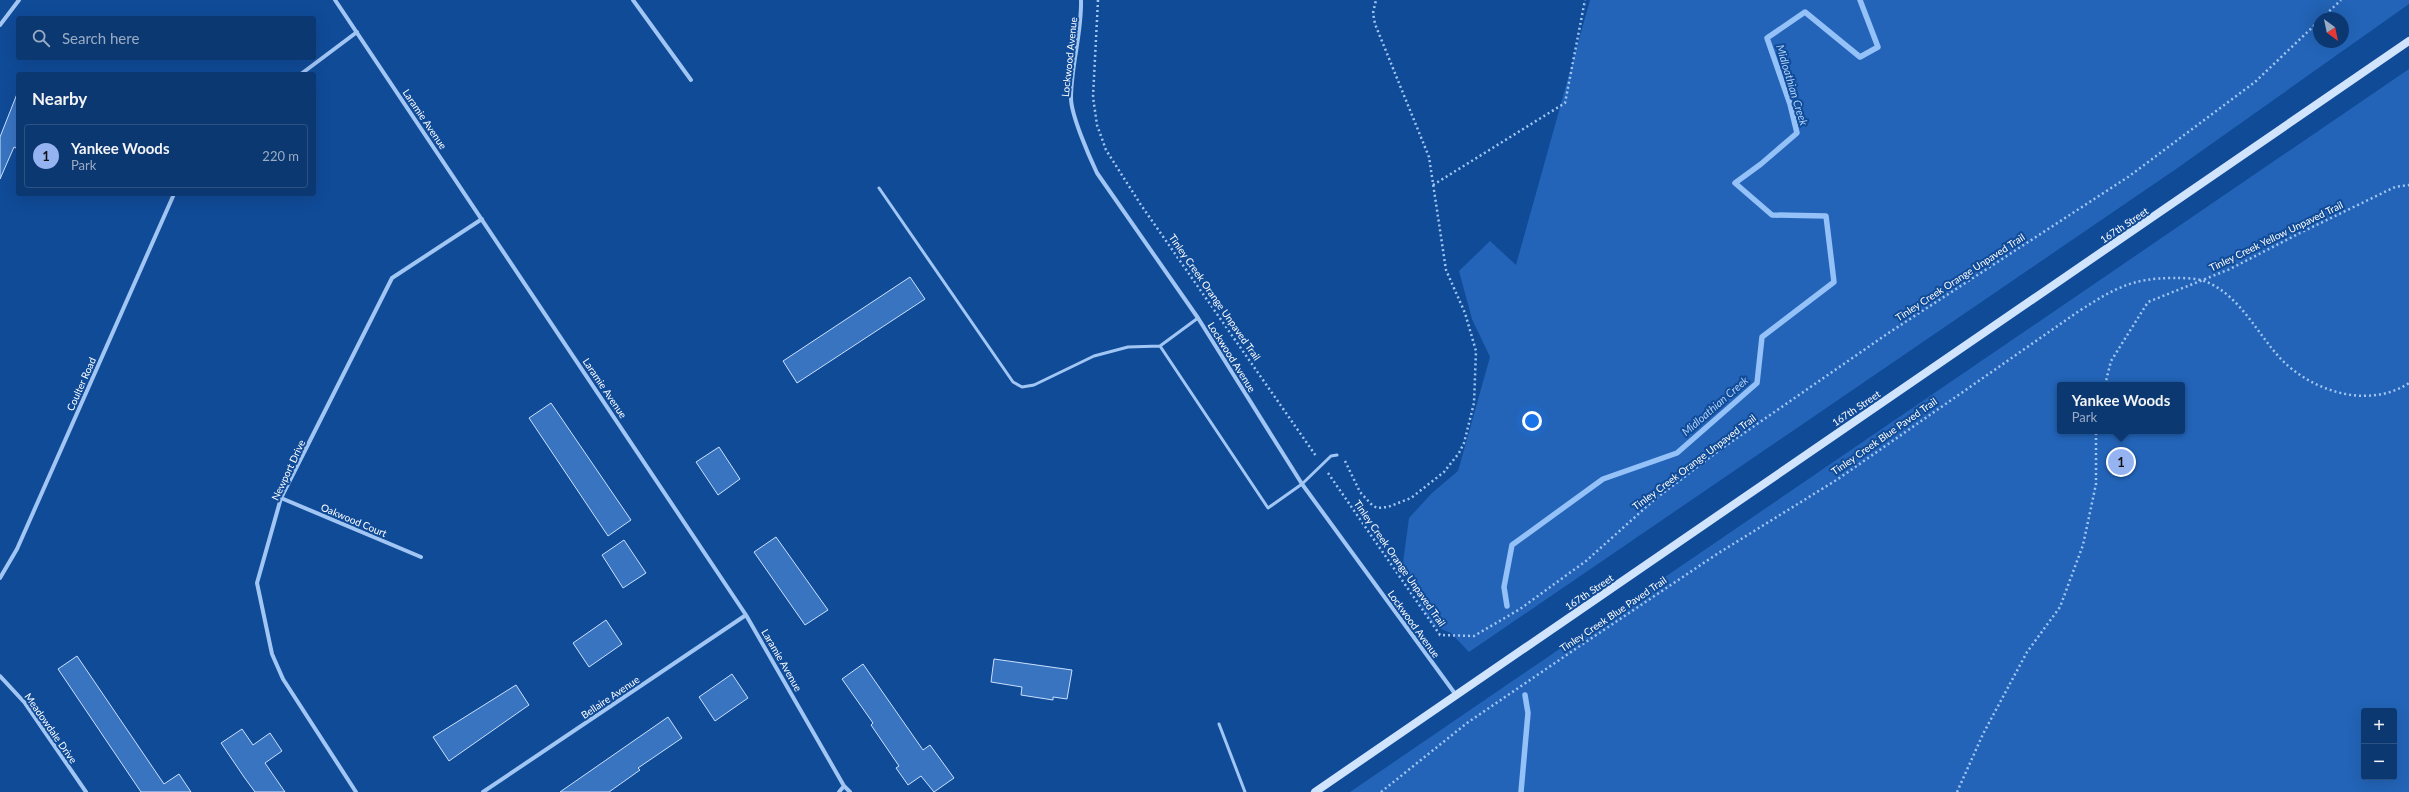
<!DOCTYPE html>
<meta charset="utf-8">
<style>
body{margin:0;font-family:Lato,sans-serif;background:#153f77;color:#f1f3f6}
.controls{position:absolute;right:12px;bottom:12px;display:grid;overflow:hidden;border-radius:4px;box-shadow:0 4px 16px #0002}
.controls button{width:36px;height:36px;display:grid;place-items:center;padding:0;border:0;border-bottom:1px solid #2c5284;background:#0c3872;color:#f1f3f6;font:20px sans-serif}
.compass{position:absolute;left:2313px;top:12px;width:36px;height:36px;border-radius:50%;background:#0c3872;box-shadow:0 4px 16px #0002;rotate:147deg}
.you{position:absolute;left:1532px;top:421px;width:14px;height:14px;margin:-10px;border:3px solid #fff;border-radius:50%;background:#1a73e8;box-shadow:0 0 0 6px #1a73e833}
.badge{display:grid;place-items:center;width:26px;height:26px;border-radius:50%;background:#95b2f1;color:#111;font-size:13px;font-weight:700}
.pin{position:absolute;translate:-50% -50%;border:2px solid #fff;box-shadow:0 1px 4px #0006}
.popup{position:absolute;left:2057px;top:382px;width:128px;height:52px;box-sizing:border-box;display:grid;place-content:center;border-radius:4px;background:#0c3872;filter:drop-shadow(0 1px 3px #0005);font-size:13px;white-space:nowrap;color:#9aacc4}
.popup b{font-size:15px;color:#f1f3f6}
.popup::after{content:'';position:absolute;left:50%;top:100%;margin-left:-8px;border:8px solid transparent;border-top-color:#0c3872}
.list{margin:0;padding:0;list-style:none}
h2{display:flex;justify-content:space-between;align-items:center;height:52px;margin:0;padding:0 16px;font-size:17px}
h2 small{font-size:13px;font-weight:400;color:#9aacc4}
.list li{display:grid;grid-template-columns:26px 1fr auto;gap:12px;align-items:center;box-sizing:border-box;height:64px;margin:0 8px 8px;padding:0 8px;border:1px solid #2c5284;border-radius:4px}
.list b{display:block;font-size:15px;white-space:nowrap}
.list p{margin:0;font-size:13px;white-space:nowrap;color:#9aacc4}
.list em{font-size:13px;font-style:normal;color:#9aacc4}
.icon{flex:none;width:22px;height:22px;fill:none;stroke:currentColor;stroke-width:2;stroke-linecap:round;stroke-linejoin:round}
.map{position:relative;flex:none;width:2409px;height:792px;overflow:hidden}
.search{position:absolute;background:#0c3872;box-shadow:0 4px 16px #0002;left:16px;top:16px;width:300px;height:44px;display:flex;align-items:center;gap:10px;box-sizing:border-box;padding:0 14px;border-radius:4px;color:#9aacc4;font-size:15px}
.panel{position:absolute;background:#0c3872;box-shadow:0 4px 16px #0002;left:16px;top:72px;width:300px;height:124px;border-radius:4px}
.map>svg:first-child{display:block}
</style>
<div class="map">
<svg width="2409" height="792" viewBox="0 0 2409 792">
<rect width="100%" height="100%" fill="#104b98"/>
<path fill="#2364b8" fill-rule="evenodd" d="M1590 0H2409V4L2176 169 1469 652 1451 633 1434 626 1421 606 1403 563 1409 518 1432 493 1458 471 1490 357 1472 319 1459 271 1490 241 1516 265ZM2319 18H2343V42H2319Z
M2409 69V792H1350ZM2060 385H2182V431H2060ZM2364 711H2394V777H2364Z"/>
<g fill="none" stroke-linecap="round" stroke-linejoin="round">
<path stroke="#93c1f8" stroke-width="5.5" d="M1507 606 1504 587 1512 545 1603 479 1677 453 1757 383 1762 337 1834 282 1826 216 1772 215 1735 183 1761 164 1797 133 1790 104 1767 38 1805 12 1860 57 1878 47 1860 0
M1521 792 1528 713 1525 695"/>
</g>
<path fill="#3974c1" stroke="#cae1fe" d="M17 94 18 149 14 147 0 179V137Z
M910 277 925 299 797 383 783 361Z
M551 403 631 520 608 536 529 418Z
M719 447 740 479 718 495 696 462Z
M776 537 828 610 805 625 754 552Z
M624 540 646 573 623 588 602 555Z
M606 620 622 644 589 667 573 643Z
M77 656 164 784 179 774 191 792H141L58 669Z
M994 659 1072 670 1067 699 1053 697V700L1021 695 1022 687 991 682Z
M863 664 923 750 930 745 954 778 934 792 921 776 908 785 896 768 899 766 871 725 873 723 842 679Z
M732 674 748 698 715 721 699 697Z
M516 685 529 705 449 761 433 737Z
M668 717 682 738 638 768 640 770 609 792H560Z
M242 729 253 745 270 733 282 751 265 763 285 792H255L244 777 221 743Z"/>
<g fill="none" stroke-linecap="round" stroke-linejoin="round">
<path stroke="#a1c6f4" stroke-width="2.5" stroke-dasharray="2 3" stroke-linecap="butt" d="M1098 0 1093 97 1097 125 1106 150 1141 205 1316 456
M2322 18 2341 0
M1433 185 1565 103 1585 0
M2105 385 2111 361 2148 302 2230 269 2300 233 2395 187 2409 185
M1345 461 1360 492 1372 505 1377 508 1388 507 1411 498 1444 472 1459 453 1464 443 1474 403 1476 351 1465 313 1446 270 1429 157 1375 24 1373 13 1376 0
M1328 473 1440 635 1474 636 1520 609 1586 561 1654 500 1721 449 1887 334 2128 177 2255 82 2319 21
M1381 792 1467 723 1571 652 1717 554 1838 479 2079 311C2114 289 2131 278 2174 278 2185 278 2199 278 2209 283 2240 297 2258 334 2280 358 2311 391 2368 410 2409 383
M1957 792 1983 734 2027 652 2060 607 2083 545 2096 484V431"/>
<path stroke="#a1c6f4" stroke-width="3" d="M879 188 1013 382 1022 387 1034 385 1094 356 1128 347 1160 346
M1198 318 1160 346 1268 508 1302 484 1331 456 1337 455
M1219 724 1245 792"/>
<path stroke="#a1c6f4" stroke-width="4" d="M335 0 746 615 844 786 850 792
M633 0 691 80
M1081 0C1082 33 1071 65 1071 98 1071 115 1089 156 1097 173L1198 318 1302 484 1456 695
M0 25 19 0
M301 74 357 32
M281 498 421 557
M0 578 17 549 174 194
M0 676 25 703 86 792
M356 792 283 679 272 654 257 583 281 498 392 278 482 219
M483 792 746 615
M839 792 844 786"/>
<path stroke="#d1e4fd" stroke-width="8" d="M1315 792 2409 41"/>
</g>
<g text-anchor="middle" stroke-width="4" stroke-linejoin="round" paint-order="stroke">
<g font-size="10" fill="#fff" stroke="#104b98">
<text transform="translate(1069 57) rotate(-84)" y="4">Lockwood Avenue</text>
<text transform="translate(425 119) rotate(56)" y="4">Laramie Avenue</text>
<text transform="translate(2124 225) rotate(-34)" y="4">167th Street</text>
<text transform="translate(2276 236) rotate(-26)" y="4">Tinley Creek Yellow Unpaved Trail</text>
<text transform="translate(1960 277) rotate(-33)" y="4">Tinley Creek Orange Unpaved Trail</text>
<text transform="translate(1215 297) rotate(55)" y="4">Tinley Creek Orange Unpaved Trail</text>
<text transform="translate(1232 357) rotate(58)" y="4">Lockwood Avenue</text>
<text transform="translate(81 384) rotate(-66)" y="4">Coulter Road</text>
<text transform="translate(605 388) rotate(56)" y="4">Laramie Avenue</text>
<text transform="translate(1856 408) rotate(-34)" y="4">167th Street</text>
<text transform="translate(1884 436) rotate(-35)" y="4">Tinley Creek Blue Paved Trail</text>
<text transform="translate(1694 462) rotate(-37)" y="4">Tinley Creek Orange Unpaved Trail</text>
<text transform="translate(288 470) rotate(-65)" y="4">Newport Drive</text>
<text transform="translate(354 520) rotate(23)" y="4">Oakwood Court</text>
<text transform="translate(1400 563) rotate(55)" y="4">Tinley Creek Orange Unpaved Trail</text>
<text transform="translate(1589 592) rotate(-34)" y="4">167th Street</text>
<text transform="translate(1613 614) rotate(-34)" y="4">Tinley Creek Blue Paved Trail</text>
<text transform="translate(1414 624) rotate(54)" y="4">Lockwood Avenue</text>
<text transform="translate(782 660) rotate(60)" y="4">Laramie Avenue</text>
<text transform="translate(610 697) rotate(-34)" y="4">Bellaire Avenue</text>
<text transform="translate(51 728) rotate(55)" y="4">Meadowdale Drive</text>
</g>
<g font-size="11" font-style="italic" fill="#aed0fb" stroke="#104b98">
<text transform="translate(1792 85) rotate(73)" y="4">Midloathian Creek</text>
<text transform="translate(1715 406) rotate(-41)" y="4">Midloathian Creek</text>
</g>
</g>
</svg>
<div class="controls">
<button>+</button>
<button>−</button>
</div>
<svg class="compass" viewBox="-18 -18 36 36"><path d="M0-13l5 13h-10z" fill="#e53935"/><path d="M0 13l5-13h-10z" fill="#9aacc4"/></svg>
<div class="you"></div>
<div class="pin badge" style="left:2121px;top:462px">1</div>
<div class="popup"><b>Yankee Woods</b>Park</div>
<div class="search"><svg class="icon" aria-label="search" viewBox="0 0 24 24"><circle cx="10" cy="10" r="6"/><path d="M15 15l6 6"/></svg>Search here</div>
<section class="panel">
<h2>Nearby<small></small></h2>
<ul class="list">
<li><span class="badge">1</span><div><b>Yankee Woods</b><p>Park</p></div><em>220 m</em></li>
</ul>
</section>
</div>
